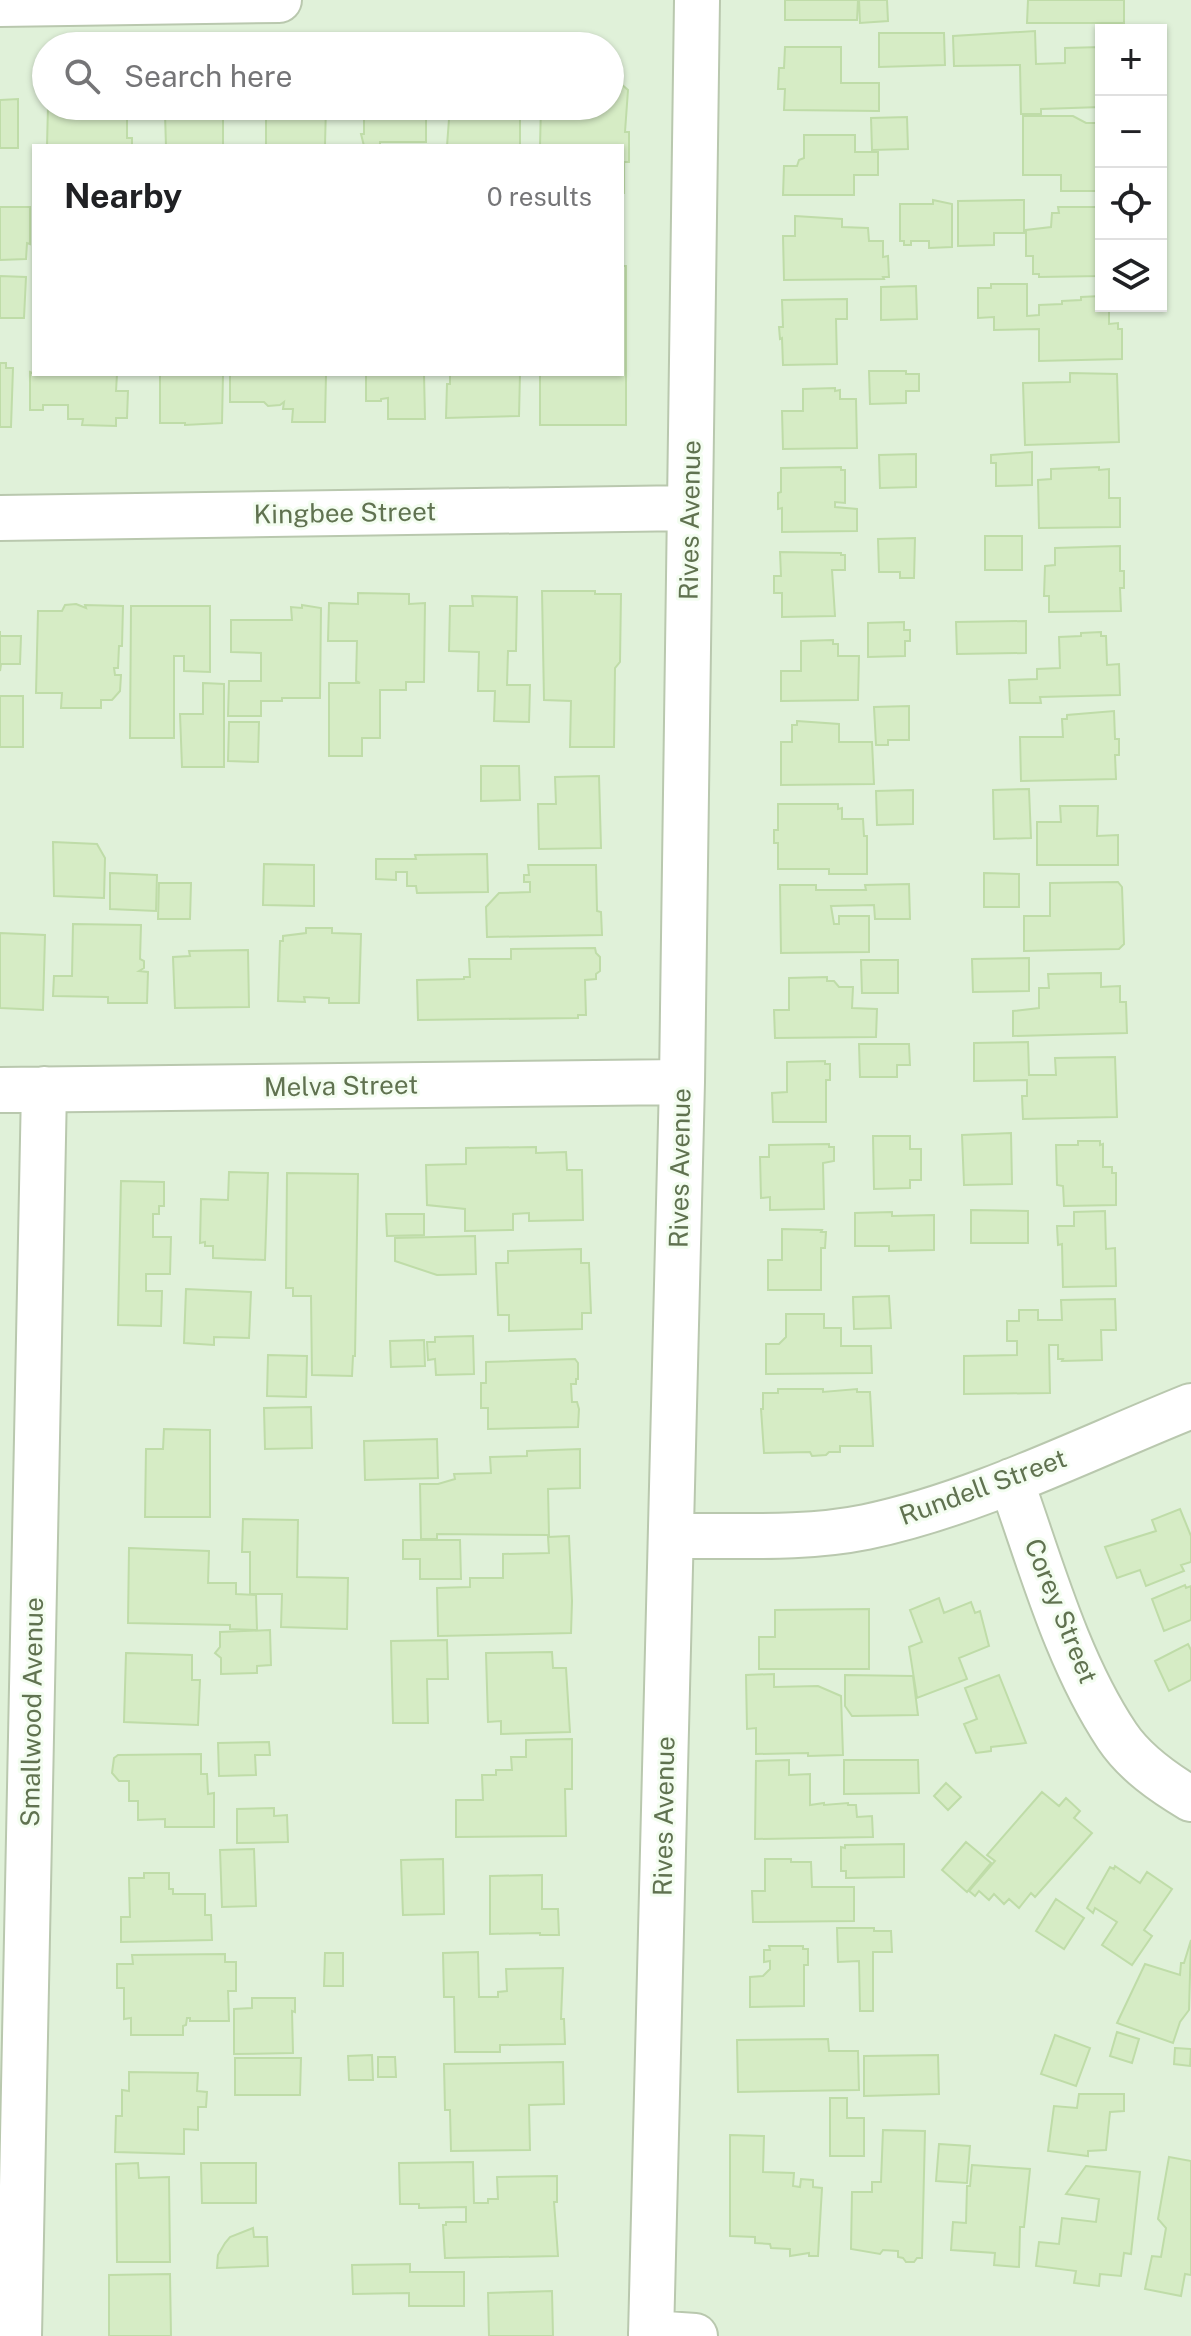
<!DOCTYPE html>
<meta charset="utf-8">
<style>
body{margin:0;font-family:"Public Sans",sans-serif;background:#f2f2f2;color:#202124}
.controls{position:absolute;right:24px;top:24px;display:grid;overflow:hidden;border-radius:0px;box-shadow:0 2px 6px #0004}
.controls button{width:72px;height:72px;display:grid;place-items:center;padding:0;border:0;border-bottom:2px solid #e0e0e0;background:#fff;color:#202124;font:40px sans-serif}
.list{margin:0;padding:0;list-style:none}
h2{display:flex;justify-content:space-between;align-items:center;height:104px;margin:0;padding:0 32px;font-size:34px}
h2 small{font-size:26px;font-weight:400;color:#757577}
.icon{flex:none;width:44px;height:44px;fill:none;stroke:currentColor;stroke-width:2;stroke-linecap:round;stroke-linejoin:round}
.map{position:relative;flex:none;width:1191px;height:2336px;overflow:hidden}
.search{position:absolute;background:#fff;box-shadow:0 2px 6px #0004;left:32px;top:32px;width:592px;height:88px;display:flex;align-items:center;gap:20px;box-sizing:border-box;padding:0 28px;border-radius:44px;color:#757577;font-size:30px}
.panel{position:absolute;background:#fff;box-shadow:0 2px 6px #0004;left:32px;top:144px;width:592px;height:232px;border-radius:0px}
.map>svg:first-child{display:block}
</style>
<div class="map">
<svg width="1191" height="2336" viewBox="0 0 1191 2336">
<rect width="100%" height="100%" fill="#edfaea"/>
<path fill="#e0f1d9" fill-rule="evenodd" d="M0 0H1191V2336H0ZM1101 30H1161V306H1101ZM46 46H610V106H46ZM34 146H622V374H34Z"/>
<path fill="#d6ecc5" stroke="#bfdca8" stroke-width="2" d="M785 0H858L857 20H785Z
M859 0H887L888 21 860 23Z
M1028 0H1124V23H1027Z
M1035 31 1036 64 1065 63V48L1101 47V107L1041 109V114H1021L1020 65 954 66 953 36Z
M879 33H944L945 65 879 67Z
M785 47H841V83H879V111L784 110 785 89H778L779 68H784Z
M620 83 628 90 625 132H629V162H624V193H622V146H540L541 106H610V84Z
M18 99V148H0V100Z
M48 106H127V138H132V146H47Z
M189 106H223V146H166L165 114 168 111 179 110 182 114H189Z
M285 106H326L325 145 266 146V114L270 109 281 110 285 112Z
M364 106H426V142H380V146H364L361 134H364Z
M450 106H520V146H447Z
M1023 116H1073L1086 123H1101V191H1061V175H1023Z
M907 117 908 149 872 150 871 118Z
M804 135H855V152H878V175H854V195H783L784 166H797L799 160 804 158Z
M933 200 952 204V247L929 248V241H911V245H904V241H900V204H933Z
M1024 200V233H994V245L958 246V201Z
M0 207H30V244L27 243 26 259 0 260Z
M1058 207H1098V213H1101V276L1039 277V274H1033V256H1026V230L1051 227 1052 213H1059Z
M795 216 842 219V227L868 228 869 241H883V257L888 256 889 277H883L884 279 784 280 783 236H795Z
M622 266H626V425H540V374H622Z
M0 276 26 277 24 318H0Z
M991 284H1027V316L1039 315V305L1062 304V301L1081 300V297L1101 296V306H1109V324L1118 323V329H1122V359L1039 361V329L994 330V317L978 318V288H991Z
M916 286 917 319 881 320V287Z
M847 299V319H836L837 364 783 365 782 338 780 339 779 327H783L782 300Z
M0 363H6V368H13L11 427H0Z
M869 371H906V374H919V391H906V403L870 404Z
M30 372 34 374H117L116 391H128L127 418H116V426L82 425 83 419H68V405H43V410H30Z
M1070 373 1117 374 1119 442 1025 445 1023 383 1070 382Z
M160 374H223L222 423 185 425V423H160Z
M230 374H326L325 422H292L293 409H283L284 402 280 405 268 406 264 402H230Z
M366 374H424L425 419H388V398L381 399V401H366Z
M450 374H520L519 416 446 418 447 384H450Z
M835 388V391L840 390V399H856L857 448 783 449 782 411H803V389Z
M1032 452V485L996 486V463H991V455Z
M916 454V487L880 488 879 455Z
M841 467V470H845V503L835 502V507L857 509V531L782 532V508L778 509V493L781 492V468Z
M1099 467V470L1109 469V498H1120V527L1039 528 1038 480 1051 479V469Z
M985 536H1022V570H985Z
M915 538 914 578H900V572H879L878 539Z
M1120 546V571H1124V588H1120L1121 611 1049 612V596H1044L1045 566 1055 565V548Z
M780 552 841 553V555H845V570H832L835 616 782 617V593H774V576H781Z
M542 591H595V594H621L620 662 615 668 614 747H570L571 701 544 700Z
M358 593 409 594V604L425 603 424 682H406V690H380V738H362V756H329V683H360L356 681 357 641H328L329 603 358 604Z
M472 596 517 597 516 651H508L507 685H530L529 722 494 721 495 691H478L479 652 449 651 450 606H473Z
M76 604 86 608 85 605 123 606 122 646H119L118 668H114L115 675H121L120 691 112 700H101V708H61L62 693H36L38 611H62L65 605Z
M302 605 321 608 320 698H282V701H261V716H228L229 681H261V653L231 652V620H292L291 607 302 608Z
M131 606H210V672L184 671V656H174V738H130Z
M1026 621V653L957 654 956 622Z
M904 622V630H910V641H905V656L868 657V623Z
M0 631V636H21L20 664H1L0 671Z
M1101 632V636H1106L1107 665 1119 664 1120 695 1040 697 1041 703H1010L1009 680 1037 679V669L1060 668 1059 637 1081 636V633Z
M833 640V644H838V656H859L858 700 781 701V671H801V641Z
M203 683 224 684V767H182L180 714H203Z
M0 696H23V747H0Z
M909 706V740H888V745H876L874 707Z
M1114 711 1115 739H1119V755H1115L1116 779 1021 781 1020 737H1063L1062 719H1067V715Z
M797 721 839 724V742H872L874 784 781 785V742H792V725H797Z
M229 722H259L258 762 228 761Z
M481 766H519L520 800 481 801Z
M599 776 601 848 539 849 538 804H556L555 777Z
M1029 789 1031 838 994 839 993 790Z
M913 790V824L877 825 876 791Z
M778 804H838V809L842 808V819H863L864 836H867V874H829V869H778V843H774V830H778Z
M1060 806H1098L1097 836 1118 835V865H1037V822H1061Z
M53 842 97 844 105 858 104 898 54 896Z
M487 854 488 892 417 893 416 886H407V872H396V880L376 879V859H416L415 855Z
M264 864 314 865V906L263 905Z
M528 865H596L597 911 601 912 602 935 487 937 486 907 499 893 530 892V882H524V875H529Z
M110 873 157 875 156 911 110 909Z
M984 873 1019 874V907H984Z
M1118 882 1122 887 1124 944 1119 949 1024 951V916H1050V883Z
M159 883H191L190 919H158Z
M909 884 910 919H875L874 905 831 906 834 924H839V916H869V952L781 953 780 885H816V890H866L865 885Z
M73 924 141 925 140 959 144 961V968L139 971 148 972 147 1003H108V997L53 996 54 976H72Z
M306 928H332V933L361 934 359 1003H329V998L304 997 305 1002 278 1001 280 941H283V936L306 933Z
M0 933 45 935 43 1010 0 1008Z
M595 948 596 953 600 957V971L596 974V979L585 980 586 1015H578V1018L418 1020 417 980 464 979V977H470L469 959H511V949Z
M248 950 249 1007 175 1008 173 957 190 956 189 951Z
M1029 958V991L973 992 972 959Z
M861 960H898V993H862Z
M1101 973V987L1120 986V1002H1126L1127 1033 1013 1036V1011L1039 1008V988H1049L1048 974Z
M827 977V981H834L839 987H853L852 1008 877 1009 876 1037 775 1038 774 1010H789V978Z
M1028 1042 1029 1075H1056L1055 1058 1115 1057 1117 1117 1023 1119 1022 1096H1027V1080L974 1081V1043Z
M859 1044H909L910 1065H897V1077H860Z
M825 1061V1064H830V1080H826V1122H773L772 1093 787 1092V1062Z
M1011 1133 1012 1184 964 1185 962 1135Z
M873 1136H910V1149H921V1180H910V1188L874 1189Z
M1078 1141H1100V1145L1103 1144V1167H1112V1173H1116V1205L1064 1206 1063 1186 1057 1185 1056 1145H1078Z
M829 1144V1147H834V1161L823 1163 824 1209 770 1210V1197L761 1198 760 1157H769V1145Z
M536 1147V1153L566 1152 567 1170H582L583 1220 529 1221V1213L513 1214V1230L465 1231V1209L427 1205 426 1165 466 1164V1148Z
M229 1172 268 1173 265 1260 213 1258V1246H205V1242L200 1243 201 1199 228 1200Z
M287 1173 358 1174 355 1356H353L352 1376 312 1375 311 1296H293V1288H286Z
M121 1181 164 1182V1206H159V1214H153V1237H171L170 1274H146V1291H162L161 1326 118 1325Z
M971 1210 1028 1211V1243H971Z
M1105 1211 1106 1249 1115 1248 1116 1286 1063 1287 1062 1244 1058 1245 1057 1226H1074V1212Z
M892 1212V1216L934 1215V1250L889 1251V1246H855V1213Z
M386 1214H424V1235L387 1236Z
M782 1229 822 1230 821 1232H826L825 1248H821V1290H768V1260H782Z
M475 1236 476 1274 437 1275 395 1261V1238Z
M581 1249V1263H589L591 1313H582V1329L509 1331V1315H498L496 1263H508V1251Z
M186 1289 251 1292 249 1338 214 1337V1345L184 1343Z
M889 1296 891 1328 854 1329 853 1297Z
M1115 1299 1116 1330H1101L1102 1360 1062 1361 1063 1359H1058V1345H1049L1050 1393 964 1394V1356L1017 1355V1341H1007V1321H1019V1310H1038V1320H1062L1061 1300Z
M786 1314H824V1328H841V1346H871L872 1373 766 1374V1344H779L786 1337Z
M473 1336 474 1374 436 1375 435 1359 428 1360 427 1342H435V1337Z
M424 1340 425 1366 391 1367 390 1341Z
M268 1355 307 1356 306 1397 267 1396Z
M575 1359 578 1363V1379H576V1384H571L572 1402H577L579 1409 578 1427 488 1429V1408H481V1383H486V1362Z
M778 1389H823V1392L857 1389V1392H870L873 1446H840V1452H829L826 1455 812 1456 810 1452 764 1453 761 1409H763V1393H778Z
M311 1407 312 1448 265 1449 264 1408Z
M164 1429 210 1430V1517H145L146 1449H163Z
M437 1439 438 1478 365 1480 364 1441Z
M580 1449V1488L548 1489 549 1535 437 1534V1539H421L420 1484H438L455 1479 454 1474 491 1473 490 1457 527 1456V1451Z
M1180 1509 1191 1536V1562L1181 1565 1184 1571 1146 1586 1140 1570 1117 1578 1105 1547 1156 1531 1152 1520Z
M243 1519 298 1520 297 1577 348 1578 347 1629 281 1627 282 1594H250V1552H242Z
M569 1536 572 1601 571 1633 438 1636 437 1588 470 1587V1578H503V1554L549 1553 548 1537Z
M403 1540H460L461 1579H420V1559H403Z
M129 1548 209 1551 208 1583H236V1594L256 1595 257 1630 230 1629V1625L128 1623Z
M1185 1585 1186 1588 1191 1586V1620L1164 1631 1152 1599Z
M939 1598 944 1613 971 1602 975 1613 980 1611 989 1646 959 1658 967 1679 917 1698 909 1647 922 1642 910 1610Z
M869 1609V1669H759V1637H775V1610Z
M270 1630 271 1665 257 1666V1673L221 1674V1658L215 1653 220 1647V1632Z
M447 1640 448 1679H427L428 1723H393L391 1641Z
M1188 1644 1191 1650V1680L1169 1691 1155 1661Z
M552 1652 553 1668H566L570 1732 501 1734V1721L488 1722 486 1653Z
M126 1653 192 1655V1680H200L198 1725 124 1722Z
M774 1674V1687L818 1686 841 1696 843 1755 808 1756V1753L756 1754V1728L747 1729 746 1675Z
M845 1675 913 1676 918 1715 852 1716 845 1706Z
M999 1675 1026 1743 991 1747V1751L976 1753 964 1724 977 1719 965 1688Z
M572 1739V1789H565L566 1836 456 1837V1800H483L482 1775H496V1770H512L511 1757H526V1740Z
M269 1742 270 1755H255L256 1775 219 1776 218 1743Z
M201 1754V1774H207L208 1794 214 1793V1827H165V1819L138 1820V1801H129V1781H119L112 1773 114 1758 118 1755Z
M789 1760V1775L810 1774V1805L824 1803V1805L848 1803V1805H856L857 1817 872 1816 873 1837 755 1839 756 1761Z
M844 1760H918L919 1793 844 1794Z
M946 1783 961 1797 948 1810 934 1796Z
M1042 1792 1059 1806 1066 1798 1080 1811 1074 1818 1092 1833 1035 1897 1031 1893 1019 1908 1009 1899 1004 1904 994 1894 989 1900 979 1891 975 1896 969 1891 995 1861 987 1855Z
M274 1808V1816L287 1815 288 1842 237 1843V1809Z
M966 1842 991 1863 967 1892 942 1870Z
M904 1844V1877L846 1878V1871H841V1847L845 1848V1845Z
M254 1849 256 1906 222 1907 220 1850Z
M443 1859 444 1914 403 1915 401 1860Z
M765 1859H791V1862H811L812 1887H854V1921L753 1922 752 1891H765Z
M1115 1866 1140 1883 1147 1872 1172 1889 1144 1930 1152 1936 1132 1965 1102 1945 1117 1922 1095 1908 1093 1913 1087 1908 1110 1867 1114 1869Z
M144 1873H169V1889H173V1894H205V1915H211L212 1940 121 1942V1917H130L129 1878H144Z
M542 1875V1909H558L559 1935H540V1933L490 1934V1876Z
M1056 1899 1084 1918 1064 1949 1036 1931Z
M837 1928H874V1931H891L892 1952H873V2011H860L859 1961 838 1962Z
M1191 1940 1189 2010 1180 2022 1173 2043 1117 2023 1145 1964 1180 1975 1181 1963H1184Z
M769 1946H803V1949H808V1965H804V2006L750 2007V1977L763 1976 770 1969V1961L764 1962V1950H770Z
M478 1952 479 1997H498V1992L507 1991 506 1969 563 1968 561 2019H564L565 2044 500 2045V2052H455L454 1997H444L443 1953Z
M325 1953H343V1986H324Z
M225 1954V1962H236V1991H228L229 2021H190V2018H187L186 2025 183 2026V2035H131V2018L124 2019V1988H117V1964H133L132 1955Z
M252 1998H295V2012L292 2011 293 2053 234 2054V2009L252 2008Z
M1117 2032 1139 2039 1132 2063 1110 2056Z
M1055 2035 1090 2048 1076 2086 1041 2074Z
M828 2039 829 2051H858L859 2090 738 2092 737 2040Z
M1175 2048 1191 2049 1190 2066 1174 2064Z
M372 2055 373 2080H349L348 2056Z
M938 2055 939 2094 864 2096V2056Z
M378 2057H395L396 2077H378Z
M235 2058H301L300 2095H235Z
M563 2062 564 2104 529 2105 530 2150 451 2151 450 2110H445L444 2064Z
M129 2072 198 2073 197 2091 207 2092 206 2107H198V2130L184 2129V2154L115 2152 116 2116H122V2090L129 2091Z
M1079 2094H1124V2111L1110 2112 1106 2150 1088 2151V2156L1048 2151 1054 2106 1077 2108Z
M830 2098H847V2118H864V2156H830Z
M883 2130 925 2131 922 2258H917L914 2262H906L903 2258 898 2257V2251L883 2250 880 2254 851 2249 852 2192H872V2182H881Z
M730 2135 764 2136 763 2172 794 2173 793 2186 800 2187 801 2179 813 2180V2187L822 2188 818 2256H809V2253L790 2256V2249L771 2248 770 2244 755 2243V2237L730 2236Z
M939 2144 970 2146 967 2183 936 2181Z
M1169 2157 1191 2161V2275L1185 2274 1181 2296 1145 2289 1152 2256 1161 2257 1166 2228 1158 2219Z
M473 2162 474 2203H488V2199H498L497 2177 557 2176V2202H554L558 2256 445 2258 443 2225H446V2222H466V2207L419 2208V2204H400L399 2163Z
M138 2163 139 2178 169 2177 170 2262H117L116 2164Z
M201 2163H256V2203H202Z
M972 2165 1030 2169 1024 2227H1020L1019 2267 994 2265 995 2253 951 2250 953 2222 966 2223 967 2186H970Z
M1086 2166 1140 2172 1131 2254 1124 2253 1121 2276 1100 2274 1099 2286 1074 2283 1076 2271 1036 2266 1039 2242 1059 2244 1062 2218 1096 2222 1099 2199 1066 2194Z
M253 2228 254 2237H267L268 2266 217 2268 218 2255 225 2243 230 2237Z
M410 2264V2272H464V2306H409V2293L353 2294 352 2265Z
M170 2274 171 2336H109V2275Z
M552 2291 553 2336H489L488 2293Z"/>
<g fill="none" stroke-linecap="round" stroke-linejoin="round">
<g stroke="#b9c8ae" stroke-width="48">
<path id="minor" d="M0 4 279 0
M0 518 690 508
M0 1090 682 1082
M1011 1481C1041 1565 1067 1661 1117 1736 1135 1763 1164 1783 1191 1799
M671 1536C735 1535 802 1540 866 1527 976 1504 1086 1448 1191 1406
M651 2333 695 2336
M19 2336 44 1089
M651 2336 682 1082 697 0"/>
</g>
<use href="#minor" stroke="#fff" stroke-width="44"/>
</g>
<g text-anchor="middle" stroke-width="6" stroke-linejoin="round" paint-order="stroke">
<g font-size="26" fill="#607250" stroke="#f3fdf0">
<text transform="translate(345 513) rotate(-1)" y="9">Kingbee Street</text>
<text transform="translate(690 520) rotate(-89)" y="9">Rives Avenue</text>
<text transform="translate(341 1086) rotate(-1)" y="9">Melva Street</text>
<text transform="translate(680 1168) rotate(-89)" y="9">Rives Avenue</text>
<text transform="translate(983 1487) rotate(-20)" y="9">Rundell Street</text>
<text transform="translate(1061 1611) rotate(68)" y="9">Corey Street</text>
<text transform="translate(32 1712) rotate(-89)" y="9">Smallwood Avenue</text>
<text transform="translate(664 1816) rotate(-89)" y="9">Rives Avenue</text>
</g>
</g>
</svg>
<div class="controls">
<button>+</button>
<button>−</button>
<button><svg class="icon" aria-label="locate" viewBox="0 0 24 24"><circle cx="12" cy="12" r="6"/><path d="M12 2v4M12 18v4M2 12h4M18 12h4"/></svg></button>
<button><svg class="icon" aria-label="layers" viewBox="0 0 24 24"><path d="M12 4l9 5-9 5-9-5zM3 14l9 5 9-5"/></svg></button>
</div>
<div class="search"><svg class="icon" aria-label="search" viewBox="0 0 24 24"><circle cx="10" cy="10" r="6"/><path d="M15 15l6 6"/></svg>Search here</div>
<section class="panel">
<h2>Nearby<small>0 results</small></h2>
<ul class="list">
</ul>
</section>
</div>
